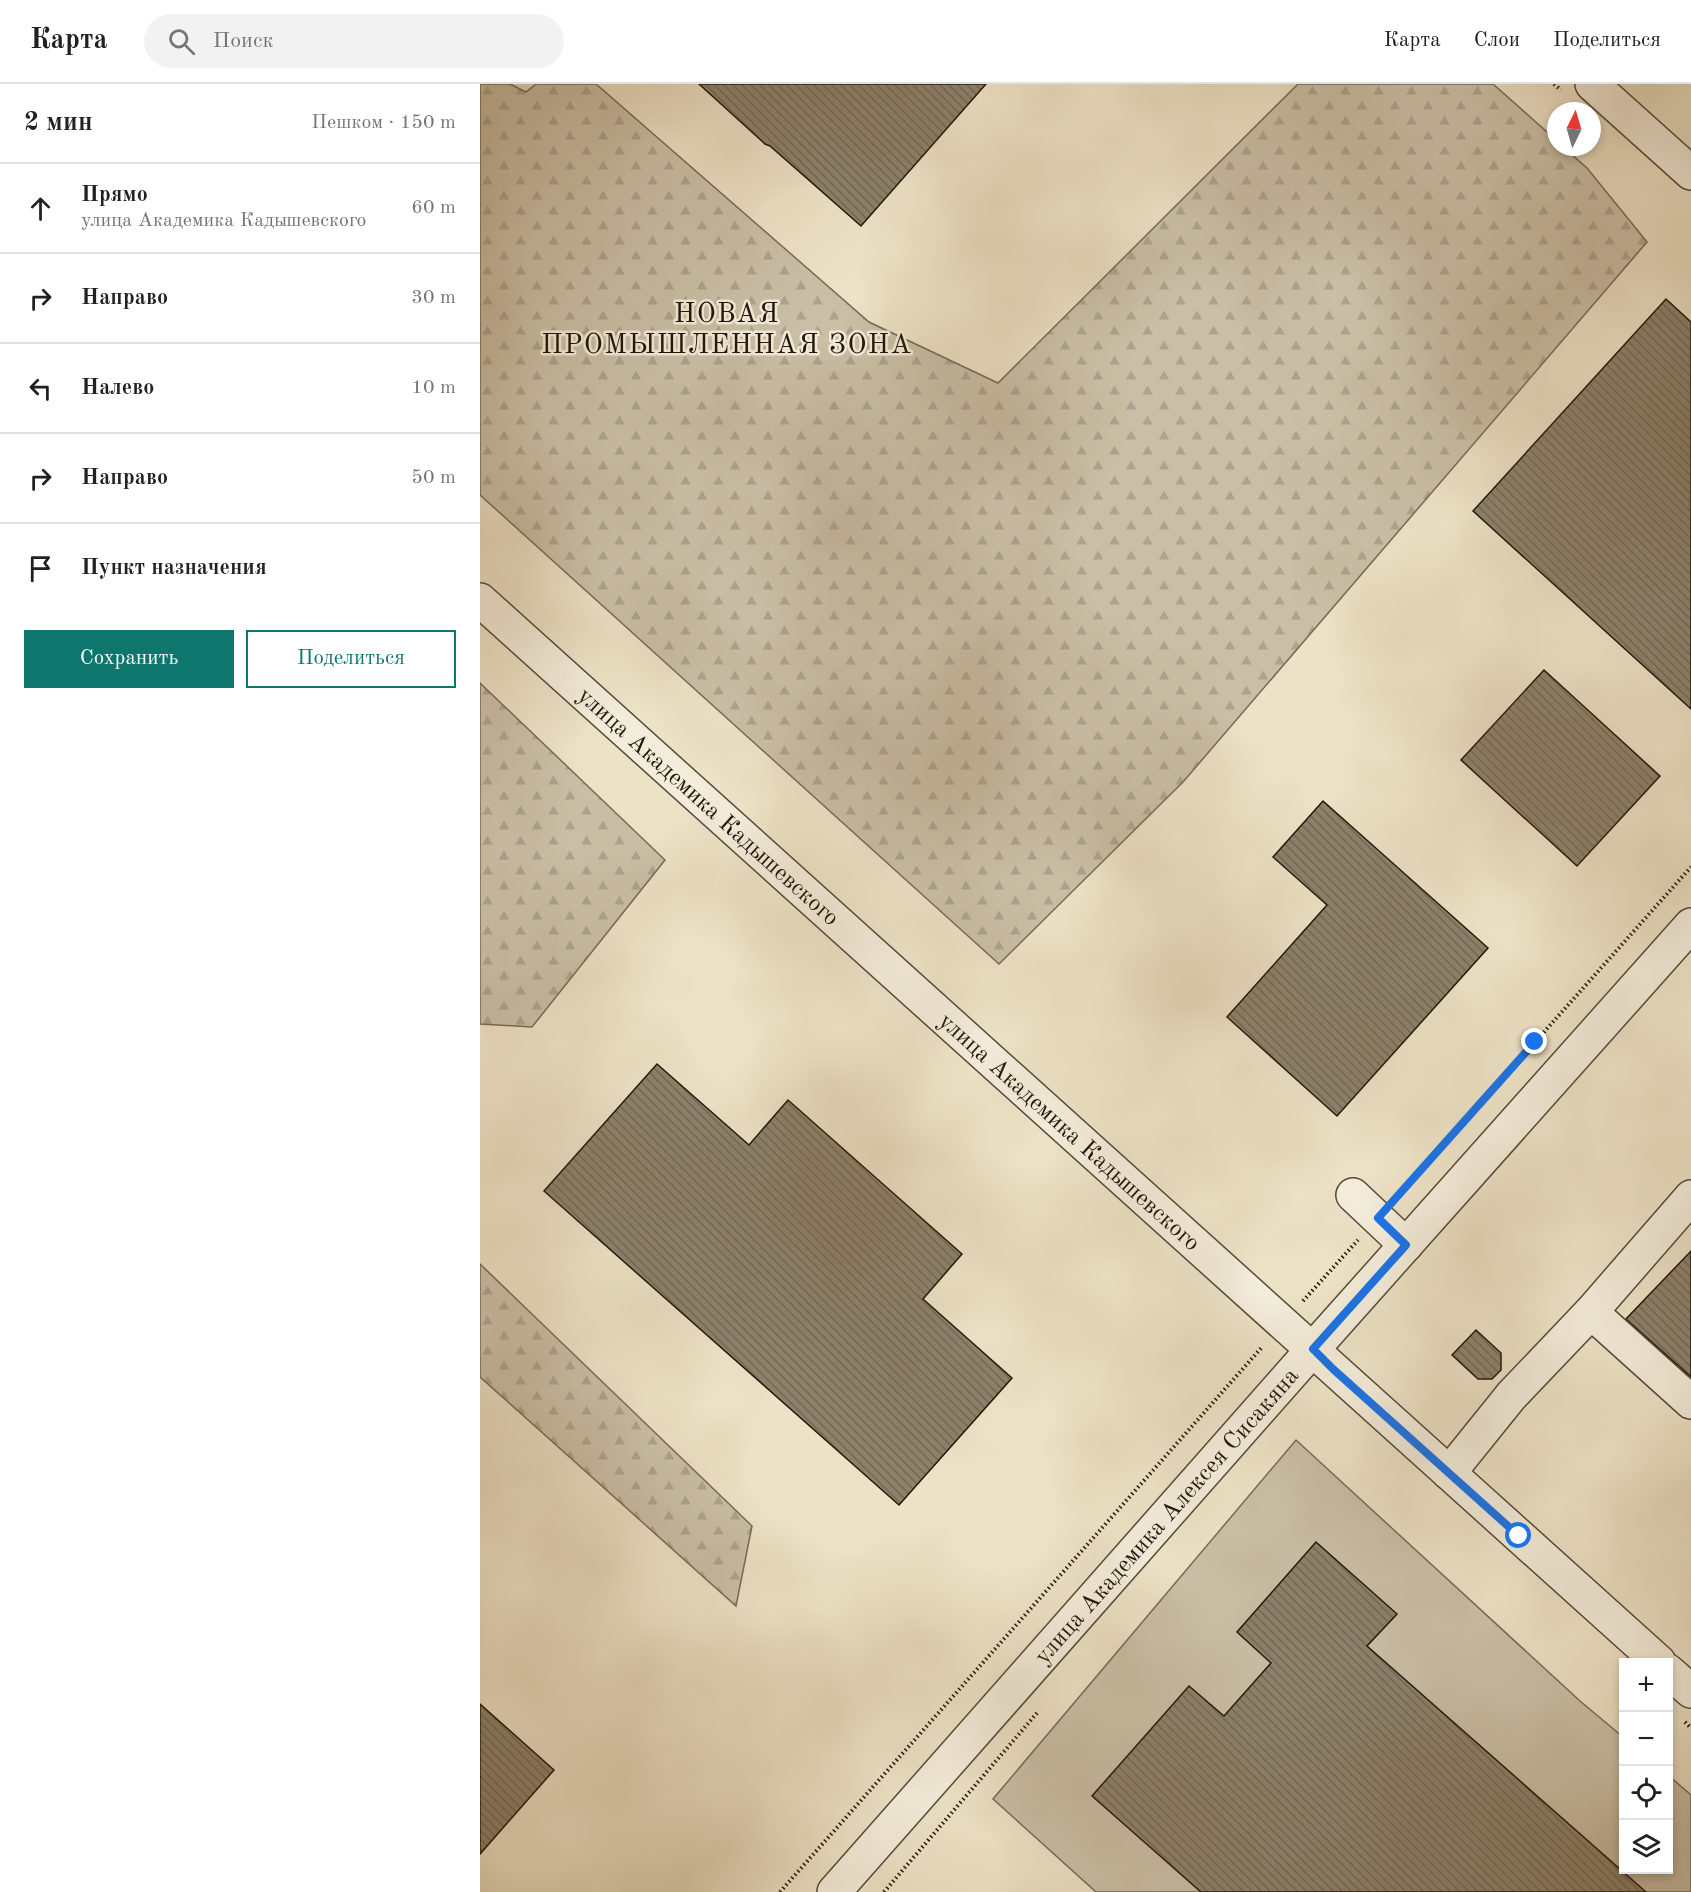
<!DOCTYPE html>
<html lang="ru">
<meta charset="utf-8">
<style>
body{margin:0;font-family:"Old Standard TT",serif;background:#f2f2f2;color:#202124}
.controls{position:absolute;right:18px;bottom:18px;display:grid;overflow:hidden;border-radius:0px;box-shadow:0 3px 9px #0003}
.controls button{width:54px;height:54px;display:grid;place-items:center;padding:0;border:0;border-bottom:2px solid #e0e0e0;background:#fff;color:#202124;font:30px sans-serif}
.compass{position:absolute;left:1067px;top:18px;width:54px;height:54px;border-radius:50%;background:#fff;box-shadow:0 3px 9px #0003;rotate:5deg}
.stop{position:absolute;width:18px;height:18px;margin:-14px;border:4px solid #1a73e8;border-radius:50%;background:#fff}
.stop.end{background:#1a73e8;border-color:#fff;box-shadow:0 2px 6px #0008}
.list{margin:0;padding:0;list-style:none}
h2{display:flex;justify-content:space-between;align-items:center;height:78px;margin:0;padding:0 24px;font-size:26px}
h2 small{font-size:20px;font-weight:400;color:#757577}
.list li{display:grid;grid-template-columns:39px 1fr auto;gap:18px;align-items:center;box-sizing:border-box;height:90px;padding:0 24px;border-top:2px solid #e0e0e0}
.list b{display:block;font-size:22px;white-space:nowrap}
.list p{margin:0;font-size:20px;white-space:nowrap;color:#757577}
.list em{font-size:20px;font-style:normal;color:#757577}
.actions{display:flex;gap:12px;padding:18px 24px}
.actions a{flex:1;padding:14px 0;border:2px solid #0f766e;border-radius:0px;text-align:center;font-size:21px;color:#0f766e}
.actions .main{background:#0f766e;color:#fff}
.icon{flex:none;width:33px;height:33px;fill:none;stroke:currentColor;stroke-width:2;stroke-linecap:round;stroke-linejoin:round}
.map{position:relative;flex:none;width:1211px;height:1808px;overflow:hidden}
header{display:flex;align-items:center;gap:36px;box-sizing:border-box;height:84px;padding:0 30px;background:#fff;border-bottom:2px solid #e0e0e0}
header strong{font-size:28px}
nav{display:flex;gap:33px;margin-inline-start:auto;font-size:21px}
.search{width:420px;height:54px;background:#f2f2f2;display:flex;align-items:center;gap:15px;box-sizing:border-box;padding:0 21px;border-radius:33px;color:#757577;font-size:22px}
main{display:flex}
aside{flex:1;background:#fff}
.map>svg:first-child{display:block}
</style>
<header>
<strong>Карта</strong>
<div class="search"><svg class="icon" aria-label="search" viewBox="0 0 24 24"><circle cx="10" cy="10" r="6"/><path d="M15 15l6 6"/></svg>Поиск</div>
<nav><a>Карта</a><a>Слои</a><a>Поделиться</a></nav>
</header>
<main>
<aside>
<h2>2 мин<small>Пешком · 150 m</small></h2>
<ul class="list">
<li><svg class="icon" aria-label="ahead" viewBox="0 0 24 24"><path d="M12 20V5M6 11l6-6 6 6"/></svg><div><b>Прямо</b><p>улица Академика Кадышевского</p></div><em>60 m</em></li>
<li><svg class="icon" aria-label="right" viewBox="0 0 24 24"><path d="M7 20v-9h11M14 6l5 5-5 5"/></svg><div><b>Направо</b></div><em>30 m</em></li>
<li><svg class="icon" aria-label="left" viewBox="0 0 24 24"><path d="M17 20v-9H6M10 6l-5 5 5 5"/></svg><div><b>Налево</b></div><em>10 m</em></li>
<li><svg class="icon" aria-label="right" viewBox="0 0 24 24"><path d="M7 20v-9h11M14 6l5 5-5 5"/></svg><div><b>Направо</b></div><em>50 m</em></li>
<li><svg class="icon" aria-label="arrive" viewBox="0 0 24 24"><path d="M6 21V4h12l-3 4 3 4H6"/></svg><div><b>Пункт назначения</b></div></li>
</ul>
<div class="actions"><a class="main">Сохранить</a><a>Поделиться</a></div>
</aside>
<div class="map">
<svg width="1211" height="1808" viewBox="0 0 1211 1808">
<defs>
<pattern id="forest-firs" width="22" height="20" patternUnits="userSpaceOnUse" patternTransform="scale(1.5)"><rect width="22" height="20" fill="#cabfa6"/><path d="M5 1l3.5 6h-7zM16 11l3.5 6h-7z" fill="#ada38e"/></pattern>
<pattern id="building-back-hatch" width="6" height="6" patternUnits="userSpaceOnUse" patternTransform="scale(1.5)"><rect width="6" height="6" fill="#8c816b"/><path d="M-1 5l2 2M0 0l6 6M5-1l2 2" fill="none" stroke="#726956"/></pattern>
</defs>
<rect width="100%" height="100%" fill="#ede2c6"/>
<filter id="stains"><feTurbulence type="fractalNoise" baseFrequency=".00333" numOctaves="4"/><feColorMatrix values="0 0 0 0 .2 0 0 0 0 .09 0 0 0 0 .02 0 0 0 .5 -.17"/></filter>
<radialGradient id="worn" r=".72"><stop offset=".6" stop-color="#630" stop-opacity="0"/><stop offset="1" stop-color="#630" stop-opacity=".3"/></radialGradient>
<path fill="#cabfa6" stroke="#766b58" stroke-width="1.5" d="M816 1356 1100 1617 1143 1653 1144 1786H1188L1189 1692 1211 1711V1808H616L513 1715Z"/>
<path fill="url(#forest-firs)" stroke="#766b58" stroke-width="1.5" d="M0 0H30L46 8 56 0H116L389 238 518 299 818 0H1013L1076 56V63H1083L1107 84 1167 158 703 698 519 880 0 411Z
M0 599 185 776 52 943 0 940Z
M0 1180 272 1442 256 1522 0 1293Z"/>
<path fill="url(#building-back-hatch)" stroke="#221709" stroke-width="1.5" d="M219 0H506L381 142 290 62 285 60Z
M1186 215 1211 238V625L993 427Z
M1064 586 1180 692 1097 782 981 676Z
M843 717 1008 864 857 1032 747 933 847 821 793 773Z
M177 980 269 1061 308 1016 482 1170 443 1215 532 1294 419 1421 64 1107Z
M1211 1167V1293L1146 1235Z
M996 1246 1021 1269V1286L1012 1295H998L972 1271Z
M836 1458 917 1530 887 1562 1166 1808H721L612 1712 709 1602 744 1632 791 1579 757 1548Z
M0 1620 74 1686 0 1770Z"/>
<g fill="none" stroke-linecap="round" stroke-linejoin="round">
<g stroke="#554a38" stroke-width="36">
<g id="minor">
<path d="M1112 0 1211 89"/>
<path id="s1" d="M0 516 1179 1578"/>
<path d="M873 1111 926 1161"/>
<path d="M1111 1228 1211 1318"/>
<path d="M969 1389 1031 1312 1111 1228 1211 1113"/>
<path d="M1188 1587 1211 1607"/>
<path id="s2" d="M354 1808 833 1265 1211 841"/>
</g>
</g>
<path stroke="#221709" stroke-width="4" stroke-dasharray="1.5 3" stroke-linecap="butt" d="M1074 0 1081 6
M917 1113 1211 783
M823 1217 878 1156
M1205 1638 1211 1644
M300 1808 783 1262
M404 1808 557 1629"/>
<use href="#minor" stroke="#f3ecda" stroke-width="33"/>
</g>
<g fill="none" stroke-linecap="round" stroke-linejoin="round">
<path stroke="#1a73e8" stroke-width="8" d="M1039 1452 853 1285 833 1265 926 1161 898 1134 1055 958"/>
</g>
<g text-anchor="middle" stroke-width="5" stroke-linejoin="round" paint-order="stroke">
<g font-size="24" fill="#221709" stroke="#f3ecda">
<text dy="8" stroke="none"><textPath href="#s1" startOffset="308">улица Академика Кадышевского</textPath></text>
<text dy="8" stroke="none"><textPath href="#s1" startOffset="794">улица Академика Кадышевского</textPath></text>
<text dy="8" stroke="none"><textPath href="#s2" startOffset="502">улица Академика Алексея Сисакяна</textPath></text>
</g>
<g font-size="27" letter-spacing="1.5" fill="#221709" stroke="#f3ecda">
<text x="247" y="238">НОВАЯ<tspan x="247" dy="31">ПРОМЫШЛЕННАЯ ЗОНА</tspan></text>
</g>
</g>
<rect width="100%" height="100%" filter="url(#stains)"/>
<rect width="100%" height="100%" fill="url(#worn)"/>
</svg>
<div class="controls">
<button>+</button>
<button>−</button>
<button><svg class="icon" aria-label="locate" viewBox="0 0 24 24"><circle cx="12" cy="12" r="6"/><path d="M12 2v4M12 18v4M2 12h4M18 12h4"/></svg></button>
<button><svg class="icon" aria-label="layers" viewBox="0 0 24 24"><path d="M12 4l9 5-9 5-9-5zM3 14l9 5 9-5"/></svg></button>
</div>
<svg class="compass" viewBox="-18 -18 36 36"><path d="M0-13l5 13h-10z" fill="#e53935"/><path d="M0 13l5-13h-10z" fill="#757577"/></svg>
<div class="stop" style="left:1039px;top:1452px"></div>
<div class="stop end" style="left:1055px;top:958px"></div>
</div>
</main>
